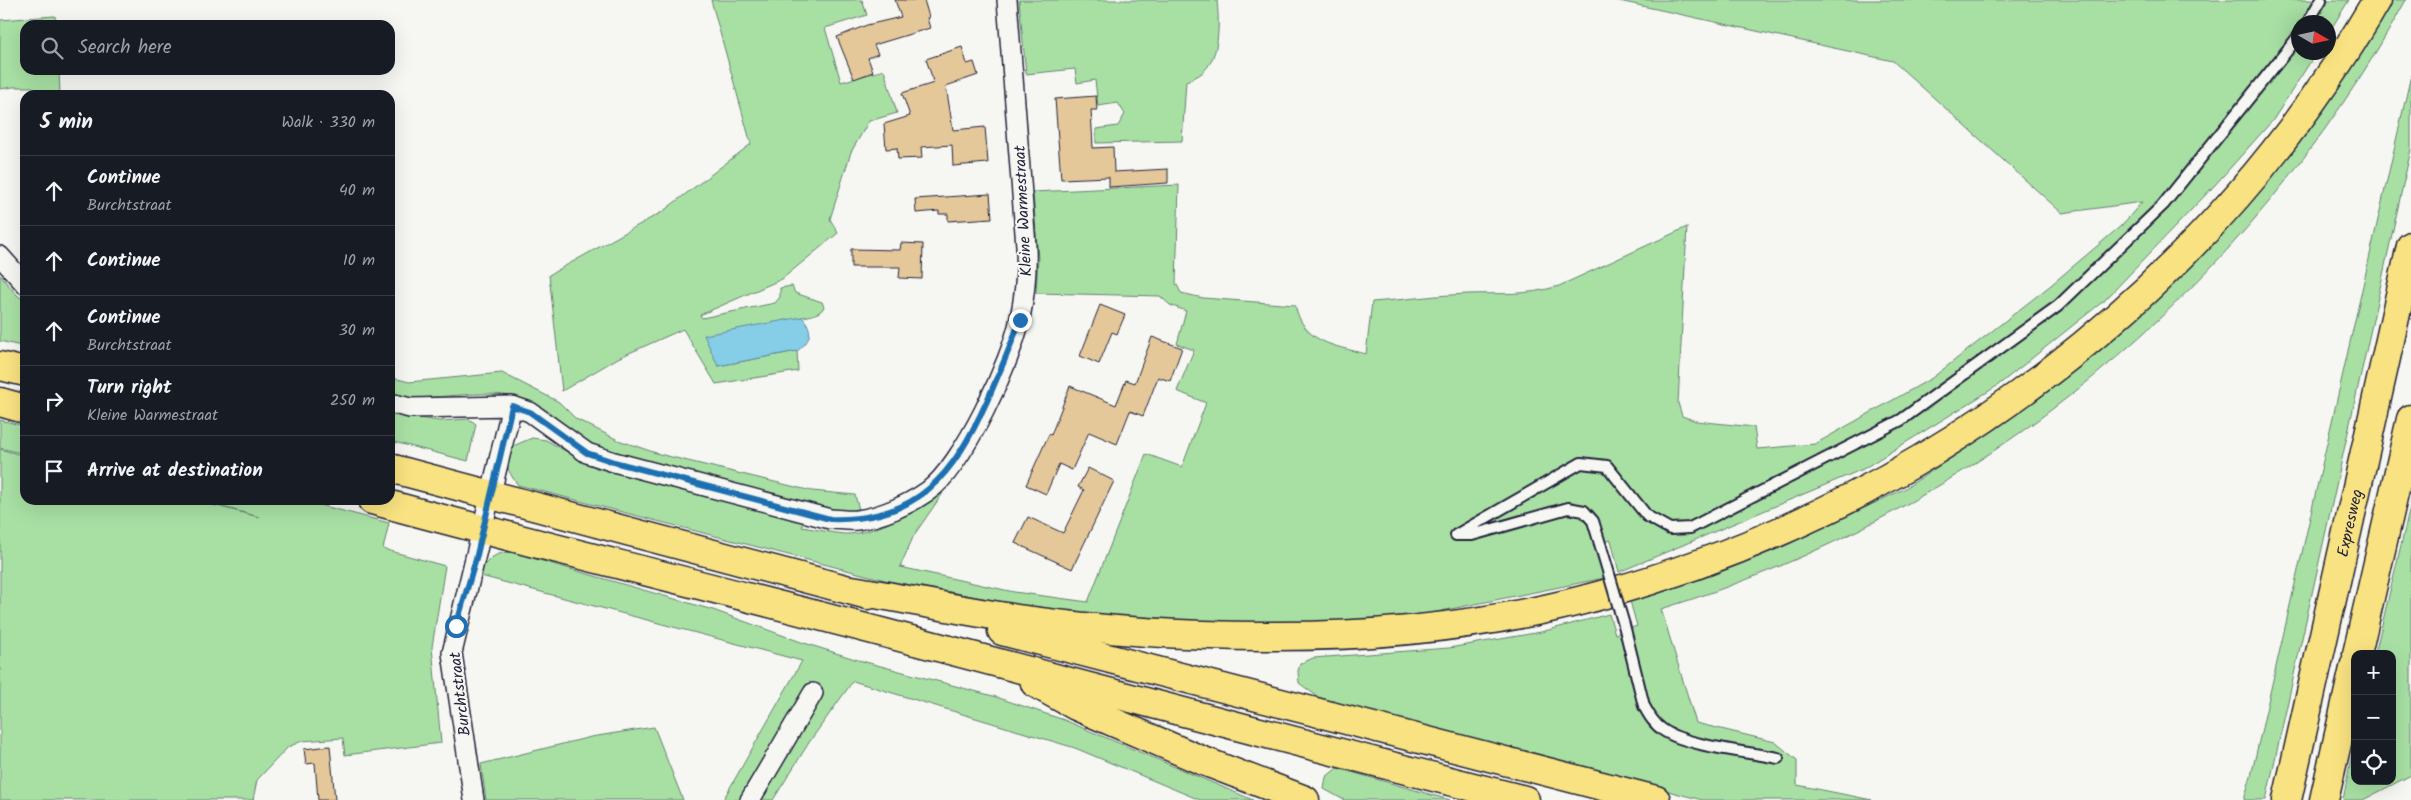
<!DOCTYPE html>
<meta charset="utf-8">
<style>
body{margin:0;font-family:Kalam,sans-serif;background:#242831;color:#f1f3f6}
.controls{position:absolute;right:15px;bottom:15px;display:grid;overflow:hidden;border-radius:10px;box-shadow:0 5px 20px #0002}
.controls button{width:45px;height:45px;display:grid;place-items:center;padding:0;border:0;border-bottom:1px solid #363941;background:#171b24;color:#f1f3f6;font:25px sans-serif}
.compass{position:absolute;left:2291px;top:15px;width:45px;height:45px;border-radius:50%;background:#171b24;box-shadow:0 5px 20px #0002;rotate:99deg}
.stop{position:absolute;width:15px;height:15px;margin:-11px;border:4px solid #1f6fb2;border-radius:50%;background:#fff}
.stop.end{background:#1f6fb2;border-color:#fff;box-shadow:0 1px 5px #0008}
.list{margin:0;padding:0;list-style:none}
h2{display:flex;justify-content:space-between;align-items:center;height:65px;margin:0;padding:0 20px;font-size:21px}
h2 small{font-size:16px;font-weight:400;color:#9ea1a6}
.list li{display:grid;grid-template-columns:32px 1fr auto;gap:15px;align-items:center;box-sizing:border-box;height:70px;padding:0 20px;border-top:1px solid #363941}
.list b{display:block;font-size:19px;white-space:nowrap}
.list p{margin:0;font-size:16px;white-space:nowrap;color:#9ea1a6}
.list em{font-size:16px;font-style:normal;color:#9ea1a6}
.icon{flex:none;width:28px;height:28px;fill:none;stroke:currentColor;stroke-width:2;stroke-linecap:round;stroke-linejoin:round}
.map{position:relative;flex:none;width:2411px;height:800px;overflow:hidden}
.search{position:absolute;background:#171b24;box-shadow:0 5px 20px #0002;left:20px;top:20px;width:375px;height:55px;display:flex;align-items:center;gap:12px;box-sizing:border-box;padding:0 18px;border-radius:15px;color:#9ea1a6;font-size:19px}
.panel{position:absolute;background:#171b24;box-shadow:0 5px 20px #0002;left:20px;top:90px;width:375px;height:415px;border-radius:15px}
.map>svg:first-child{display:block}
</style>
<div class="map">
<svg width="2411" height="800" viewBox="0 0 2411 800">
<rect width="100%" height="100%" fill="#f6f6f2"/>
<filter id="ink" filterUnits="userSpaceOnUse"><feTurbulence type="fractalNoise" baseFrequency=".02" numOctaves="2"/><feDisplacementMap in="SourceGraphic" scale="10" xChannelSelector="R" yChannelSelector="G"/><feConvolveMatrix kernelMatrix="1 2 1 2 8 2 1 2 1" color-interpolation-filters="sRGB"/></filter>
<g filter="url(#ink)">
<path fill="#a8e0a4" stroke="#658170" d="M711 0H862L867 15 825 28 841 82 884 70 897 113 869 121 851 152 830 219 838 233 782 279 700 315 702 318 775 303 780 297V288L792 286 795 293 822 302 824 307C818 318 802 315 792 320 766 332 742 351 718 366L797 351 798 371 716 384 683 329 618 358 562 391 549 275 662 212 751 144Z
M1019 0H1217C1219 22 1221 55 1203 72 1199 76 1191 79 1186 81L1182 141 1096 143V129L1118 126 1125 114 1118 103 1098 106 1095 80 1077 83 1075 69 1026 74Z
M1615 0H2349L2329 32 2328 22H2298V52L2316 53 2273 120 2214 186 2106 299 1997 386 1863 469 1619 572 1611 540 1593 544 1604 578 1431 613 1323 624 1176 623 1032 607 889 581 518 485C506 469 504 464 513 446L532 438 546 440 596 468 803 520 802 527C816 529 831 533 844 534 876 535 917 509 943 493L914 535 900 567 1014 592 1088 602 1146 454 1182 467 1206 403 1177 391 1194 350 1177 344 1186 311 1170 305 1160 296 1036 293 1038 259 1033 192 1179 185 1176 283 1181 293 1203 298 1295 305C1304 343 1332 345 1366 354L1372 302C1403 300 1436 295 1468 294 1502 293 1525 296 1559 286L1687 227 1678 403 1682 416 1696 421 1754 427 1757 449 1815 444 1932 378 2051 285 2122 225 2142 202 2062 213 1893 61Z
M2389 0H2406C2247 290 1978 513 1661 609L1696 723 1775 742 1797 760V785L1872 800H1702L1391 718 1318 697 1299 683 1298 671 1300 664 1313 658 1449 648 1541 632 1609 614 1615 634 1637 626 1630 601 1713 575 1785 546 1904 489 1996 429 2092 358 2186 270 2297 145 2367 42Z
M55 16 56 25H25V70H59L60 95H41L33 87H13L0 89V20Z
M2411 75V149L2266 800H2244L2252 772Z
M0 275 16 294 25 301V347L0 341Z
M502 373 559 402 576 419 618 440 659 454 812 491 855 495 859 510 836 513 600 449C573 436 552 408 523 399 480 386 433 403 390 396V377L409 382Z
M390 414 440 421 469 419 476 424 468 461 390 441Z
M0 420 25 426V454L0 448Z
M0 449 25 456V500H194L259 517 198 500H301L389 523 383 549 445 566 432 647 441 743 345 755 343 738 302 741 288 747 257 780 253 800H0Z
M2411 503V775L2363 800H2343L2355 738V781H2392V654H2375Z
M511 552 713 610 801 642 858 660 993 696 1064 720 1253 800H1200L1075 748 853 681 810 741 773 800H723L802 661 477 575C488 560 492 553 511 552Z
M654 727 683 800H486L481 764 591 737Z
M1337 768 1450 800H1344L1324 789 1326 777Z"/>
<path fill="#86cee7" stroke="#5e89a2" d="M802 317C814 330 811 341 797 351L718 366 704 335Z"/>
<path fill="#e5c899" stroke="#22223b" d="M895 0H924L929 17 927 18 930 28 874 45 878 54 868 58 873 72 854 79 837 37 867 25 901 17Z
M962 47 967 64 974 62 978 75 946 86 953 130 985 127 988 163 953 166 952 145 921 147 922 158 898 159 897 148 886 149 884 124 910 116 902 93 934 83 926 59Z
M1096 96 1097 110H1091L1093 148 1113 147 1114 172 1168 169V183L1109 187V177L1061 179 1055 99Z
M990 194 992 218 948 221V214H939V211L916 213 915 199Z
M901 243 923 244 922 279 899 278 900 267H851V249L900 250Z
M1100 305 1125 315 1117 334 1112 332 1099 364 1080 356Z
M1152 337 1182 348 1170 381 1158 377 1143 416 1130 411 1117 444 1089 432 1072 470 1059 464 1046 494 1026 485 1049 434 1051 435 1070 386 1116 405 1126 380 1135 383Z
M1088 468 1114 481 1072 569 1015 543 1028 517 1063 533 1084 490 1078 487Z
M330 746 335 800H318L315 763 306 764 304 749Z"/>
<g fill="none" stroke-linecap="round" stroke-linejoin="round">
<g stroke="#22223b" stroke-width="14">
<path id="lane" d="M2308 22 2321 0
M1456 535 1581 463 1607 466 1647 516 1670 529 1690 528 1901 420 2058 306 2163 205 2298 37
M1457 535H1472L1568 508 1584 511 1593 521 1601 547
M1624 625 1644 706C1649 715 1654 724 1663 730 1686 746 1749 752 1778 758"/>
</g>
<g stroke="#22223b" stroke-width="22">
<path id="street" d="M0 256 25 284
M390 403 410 408 512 406 452 653 474 800
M512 406 530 412 587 453 614 462 830 519C839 519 848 521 857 520 881 517 908 505 928 491 963 466 1012 360 1020 318 1025 294 1027 270 1026 246L1007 0
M750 800 813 693"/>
</g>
<g stroke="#22223b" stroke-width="31">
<g id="highway">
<path d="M0 366 25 372"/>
<path d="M0 402 25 409"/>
<path d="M390 468 868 595"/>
<path d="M372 500C499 535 627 566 754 599 1011 665 1267 736 1525 800"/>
<path d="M852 590C907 599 962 611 1018 619 1099 630 1182 636 1264 636 1378 637 1496 625 1605 594 1928 503 2209 291 2377 0"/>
<path d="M1002 631 1656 800"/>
<path d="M2357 654 2411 419"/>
<path d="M1035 683 1076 706 1201 760 1305 800"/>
<path id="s1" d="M2287 800 2411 246"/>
<path d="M2324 800 2355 664"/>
</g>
</g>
<use href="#lane" stroke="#f6f6f2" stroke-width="10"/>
<use href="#street" stroke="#f6f6f2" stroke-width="19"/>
<use href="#highway" stroke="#f8e281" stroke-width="28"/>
<g stroke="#22223b" stroke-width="14" stroke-linecap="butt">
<path id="lane-bridge" d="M1601 547 1624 625"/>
</g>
<use href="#lane-bridge" stroke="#f6f6f2" stroke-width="10"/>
</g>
</g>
<g fill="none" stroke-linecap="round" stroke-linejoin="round" filter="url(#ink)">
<path stroke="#1f6fb2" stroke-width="6" d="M456 626 476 559 512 406 530 412 587 453 614 462 830 519C918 522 954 474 987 401 999 374 1010 348 1020 320"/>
</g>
<g text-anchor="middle" stroke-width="4" stroke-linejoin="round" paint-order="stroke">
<g font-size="16" fill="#22223b" stroke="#f6f6f2">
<text transform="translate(1022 211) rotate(-93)" y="6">Kleine Warmestraat</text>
<text dy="6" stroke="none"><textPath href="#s1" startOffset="284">Expresweg</textPath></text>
<text transform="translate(459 694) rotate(-97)" y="6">Burchtstraat</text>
</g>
</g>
</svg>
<div class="controls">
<button>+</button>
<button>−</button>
<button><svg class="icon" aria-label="locate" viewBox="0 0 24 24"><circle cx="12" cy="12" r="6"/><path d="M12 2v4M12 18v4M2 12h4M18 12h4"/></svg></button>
</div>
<svg class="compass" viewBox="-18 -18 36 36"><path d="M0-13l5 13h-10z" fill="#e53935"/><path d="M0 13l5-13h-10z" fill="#9ea1a6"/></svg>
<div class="stop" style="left:456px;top:626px"></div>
<div class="stop end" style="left:1020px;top:320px"></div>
<div class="search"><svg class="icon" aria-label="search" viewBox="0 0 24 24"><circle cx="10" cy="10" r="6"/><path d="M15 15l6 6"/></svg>Search here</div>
<section class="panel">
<h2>5 min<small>Walk · 330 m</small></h2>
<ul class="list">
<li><svg class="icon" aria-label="ahead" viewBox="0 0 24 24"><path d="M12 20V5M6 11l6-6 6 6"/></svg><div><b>Continue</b><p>Burchtstraat</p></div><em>40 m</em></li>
<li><svg class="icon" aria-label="ahead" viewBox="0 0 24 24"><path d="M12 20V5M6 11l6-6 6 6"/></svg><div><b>Continue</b></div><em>10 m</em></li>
<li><svg class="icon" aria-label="ahead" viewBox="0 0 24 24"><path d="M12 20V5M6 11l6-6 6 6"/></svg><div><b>Continue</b><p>Burchtstraat</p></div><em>30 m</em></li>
<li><svg class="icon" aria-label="right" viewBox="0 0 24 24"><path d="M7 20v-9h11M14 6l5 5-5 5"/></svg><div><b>Turn right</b><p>Kleine Warmestraat</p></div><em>250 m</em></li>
<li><svg class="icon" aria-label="arrive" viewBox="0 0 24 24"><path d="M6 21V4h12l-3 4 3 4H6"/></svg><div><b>Arrive at destination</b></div></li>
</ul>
</section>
</div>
